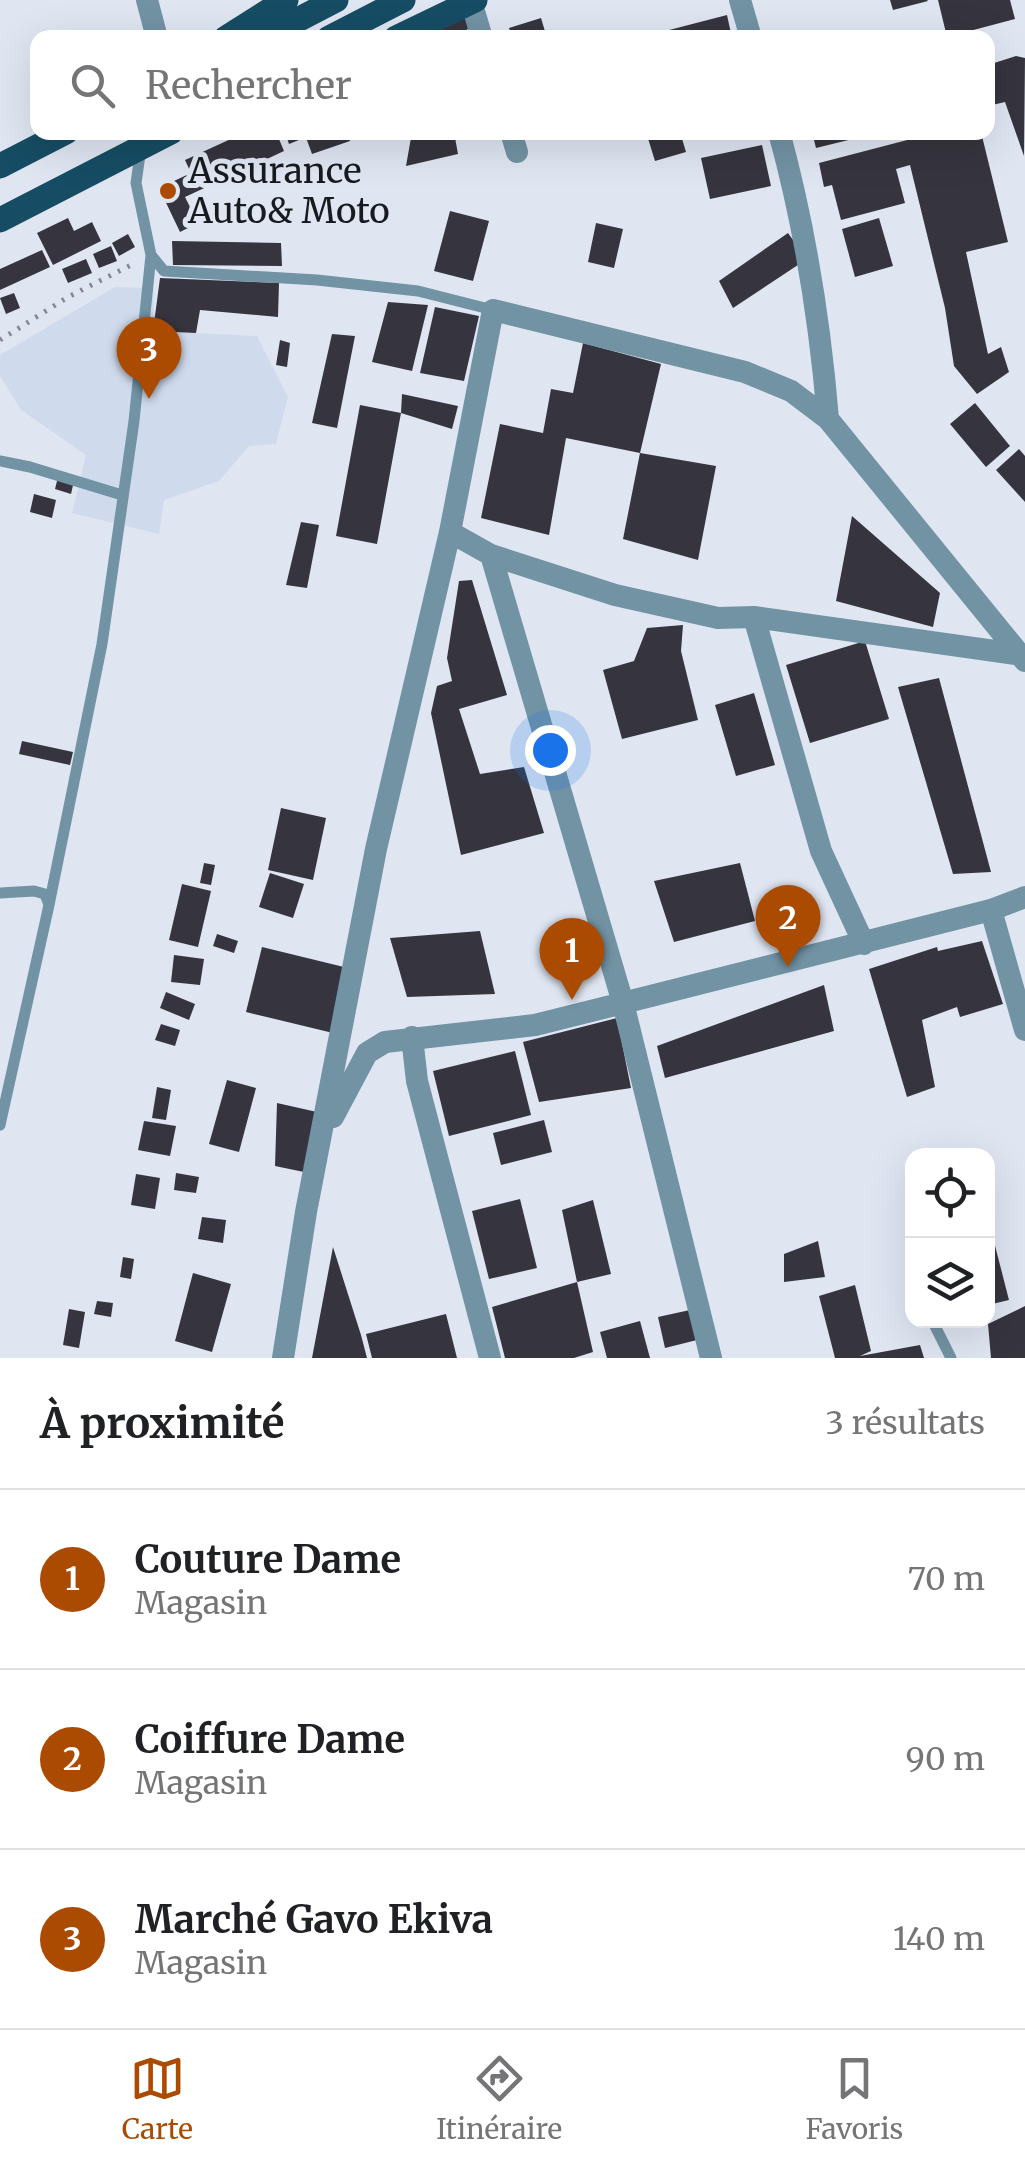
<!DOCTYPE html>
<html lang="fr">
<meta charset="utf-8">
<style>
body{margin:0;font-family:Merriweather,serif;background:#f2f2f2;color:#202124}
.controls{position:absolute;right:30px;bottom:30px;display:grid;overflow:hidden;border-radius:20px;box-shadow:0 10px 40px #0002}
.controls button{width:90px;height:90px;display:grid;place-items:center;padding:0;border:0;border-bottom:2px solid #e0e0e0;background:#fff;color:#202124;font:50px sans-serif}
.you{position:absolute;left:550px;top:750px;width:35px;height:35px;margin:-25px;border:8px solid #fff;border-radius:50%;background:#1a73e8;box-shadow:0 0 0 15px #1a73e833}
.badge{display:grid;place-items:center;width:65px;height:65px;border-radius:50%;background:#ab4b01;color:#fff;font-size:32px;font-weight:700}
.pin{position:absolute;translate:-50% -82px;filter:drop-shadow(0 2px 5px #0008)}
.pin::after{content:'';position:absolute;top:52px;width:35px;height:30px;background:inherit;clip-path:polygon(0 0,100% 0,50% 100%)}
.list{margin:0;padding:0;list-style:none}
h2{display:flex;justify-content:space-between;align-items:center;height:130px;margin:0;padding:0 40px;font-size:42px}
h2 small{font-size:32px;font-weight:400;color:#757577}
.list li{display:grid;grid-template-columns:65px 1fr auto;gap:30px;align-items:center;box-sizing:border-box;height:180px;padding:0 40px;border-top:2px solid #e0e0e0}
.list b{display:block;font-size:38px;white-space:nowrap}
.list p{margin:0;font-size:32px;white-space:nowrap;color:#757577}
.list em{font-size:32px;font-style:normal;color:#757577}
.icon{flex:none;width:55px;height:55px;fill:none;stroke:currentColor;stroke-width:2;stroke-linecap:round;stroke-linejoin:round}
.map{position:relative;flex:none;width:1025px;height:1358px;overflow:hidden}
.search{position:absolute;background:#fff;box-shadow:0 10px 40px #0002;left:30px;right:30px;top:30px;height:110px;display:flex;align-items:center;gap:25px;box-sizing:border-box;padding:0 35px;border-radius:20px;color:#757577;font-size:38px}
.sheet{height:670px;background:#fff}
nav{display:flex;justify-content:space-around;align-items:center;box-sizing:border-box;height:140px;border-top:2px solid #e0e0e0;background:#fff;font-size:28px;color:#757577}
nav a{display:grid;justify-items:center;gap:5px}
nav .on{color:#ab4b01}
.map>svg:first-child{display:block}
</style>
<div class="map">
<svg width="1025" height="1358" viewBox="0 0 1025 1358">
<rect width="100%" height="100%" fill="#dfe6f2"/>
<path fill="#cfdbed" d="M115 287 154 288 153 331 257 336 288 397 276 444 249 446 219 481 164 500 159 534 72 513 86 455 21 410 0 376V355Z"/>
<path fill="#36353f" d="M890 0H927L928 1 893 10Z
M938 0H1010L1015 19 947 37Z
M466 15 473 26 453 38H426Z
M727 15 732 38H646V36Z
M541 18 547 38H512L509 28Z
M616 31 618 38H595V36Z
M1016 56 1025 58 1024 156 1005 102 988 106V65Z
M246 132H276L284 151 185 197 198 223 180 232 159 188 191 173 185 160Z
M285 132H302L304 138 289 144Z
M304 132H347L350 141 312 154Z
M412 132H454L458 154 406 166Z
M646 132H680L686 152 655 161Z
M812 132H873V134L816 148Z
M938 132H981L1008 242 966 252 988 354 1001 347 1009 372 977 394 954 366 945 308 910 165 896 169 905 203 841 220 832 185 824 187 819 163Z
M762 145 771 186 710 199 701 158Z
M450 211 489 221 473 281 434 271Z
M68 218 74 231 92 222 101 241 53 265 37 233Z
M879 218 893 266 855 277 842 229Z
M596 223 623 229 614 268 588 262Z
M788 233 807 259 733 308 719 281Z
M128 234 135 247 119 256 112 243Z
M172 241 281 243 282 266 173 265Z
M111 246 117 261 99 268 93 254Z
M42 250 50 267 0 290V269Z
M86 259 92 273 68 283 62 269Z
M160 278 279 283 278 317 200 310 196 333 153 331Z
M14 293 20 308 6 314 0 298Z
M388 302 428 305 412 371 372 362Z
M435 307 479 316 464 381 420 373Z
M332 334 355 336 337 428 312 423Z
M280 340 290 343 287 367 276 365Z
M583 343 661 364 640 453 566 438 549 535 481 518 500 424 543 433 551 389 573 393Z
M402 394 458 406 452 429 401 413 377 544 336 536 360 405 401 413Z
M975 403 1010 446 986 467 950 424Z
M1019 449 1025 456V502L996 470Z
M640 453 716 466 698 560 623 539Z
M58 477 74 481 71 494 55 489Z
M34 494 56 500 52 518 30 512Z
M852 516 940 593 933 627 836 601Z
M301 522 319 525 307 588 286 585Z
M472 580 507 695 459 709 480 774 524 767 544 833 461 855 431 713 437 686 452 681 447 658 459 581Z
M683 625 681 651 698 720 622 739 603 670 634 661 647 628Z
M865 641 889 719 810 743 786 665Z
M939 678 991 872 953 874 898 687Z
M754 693 775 765 736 776 715 705Z
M22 741 73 752 70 765 19 754Z
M281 808 326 818 313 880 268 870Z
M204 863 215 865 211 885 200 883Z
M740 863 755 921 674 942 654 881Z
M270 873 304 884 293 918 259 907Z
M182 884 211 891 198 947 169 940Z
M480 931 495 994 407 997 390 938Z
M217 934 238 941 234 953 213 946Z
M982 941 1003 1004 960 1017 957 1007 922 1020 935 1087 907 1097 869 969 937 947 938 951Z
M262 947 348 968 333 1033 246 1012Z
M174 955 204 959 200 985 171 982Z
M824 985 834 1031 665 1078 657 1046Z
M166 992 195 1004 189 1020 160 1008Z
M617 1018 631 1088 539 1102 523 1042Z
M161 1024 180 1030 175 1046 155 1040Z
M515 1051 531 1115 449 1136 433 1071Z
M227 1080 256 1088 239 1152 209 1144Z
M157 1087 171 1090 166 1120 152 1118Z
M277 1103 317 1112 304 1172 275 1166Z
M544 1120 552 1152 501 1165 493 1133Z
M144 1121 176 1126 170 1156 138 1150Z
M176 1173 199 1177 196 1193 174 1190Z
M136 1174 160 1178 155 1209 131 1205Z
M520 1199 537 1268 489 1279 472 1211Z
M593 1200 611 1274 577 1282 593 1352 574 1358H505L492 1307 577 1282 562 1210Z
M202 1217 226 1220 223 1243 198 1239Z
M992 1234 1009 1300 988 1305V1235Z
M818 1241 825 1277 784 1282V1254Z
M333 1247 361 1335 367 1358H312Z
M123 1257 134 1259 131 1279 120 1277Z
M193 1273 231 1284 212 1352 175 1341Z
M855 1285 871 1351 860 1356 920 1345 924 1358H835L819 1296Z
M97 1301 113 1303 111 1317 94 1314Z
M1025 1306V1358H991L988 1324Z
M69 1309 85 1312 79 1348 63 1345Z
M690 1310 697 1340 665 1348 658 1317Z
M446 1314 457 1358H372L366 1334Z
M640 1321 650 1358H607L600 1332Z"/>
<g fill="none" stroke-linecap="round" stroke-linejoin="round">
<path stroke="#848991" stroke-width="5" stroke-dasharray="2.5 8" stroke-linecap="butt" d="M0 340 68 297 135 263"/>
<path stroke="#7293a4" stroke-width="11" d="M151 255 164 271 317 280 418 291 493 310
M0 461 30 467 122 495
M0 893 34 891 45 894 49 905 0 1125
M49 905 102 644 134 421 151 255 136 183 141 148
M932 1320 951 1358"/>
<path stroke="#7293a4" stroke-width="22" d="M147 0 157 38
M740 0 751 38
M463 6 474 11 482 38
M511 132 517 152
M779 132C805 227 820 321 828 419
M450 532 491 555 615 595 718 618 754 617 1016 654
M491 555 623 1003 991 910 1025 897
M754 617 821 851 864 944
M991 910 1025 1030
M412 1037 417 1081 490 1358
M333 1117 367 1053 385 1042 535 1025 623 1003 711 1358
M283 1358 306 1212 376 849 450 532 493 310 745 372 791 391 828 419 1025 661"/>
<path stroke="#164d64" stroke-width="25" d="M226 38 286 0
M263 38 336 0
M329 38 403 0
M396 38 475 0
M0 166 66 132
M0 220 171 132"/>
</g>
<circle fill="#ab4b01" stroke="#dfe6f2" stroke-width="4" cx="168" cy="191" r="10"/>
<g text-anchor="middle" stroke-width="10" stroke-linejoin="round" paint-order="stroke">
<g font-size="35" fill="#171a1e" stroke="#dfe6f2" text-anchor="start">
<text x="188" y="183">Assurance<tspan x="188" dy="40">Auto&amp; Moto</tspan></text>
</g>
</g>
</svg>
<div class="controls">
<button><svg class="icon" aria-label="locate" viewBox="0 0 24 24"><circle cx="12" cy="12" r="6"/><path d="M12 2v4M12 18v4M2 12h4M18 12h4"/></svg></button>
<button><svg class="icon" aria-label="layers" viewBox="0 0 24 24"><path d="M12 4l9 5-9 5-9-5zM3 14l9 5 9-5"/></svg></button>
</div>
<div class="you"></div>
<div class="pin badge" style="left:572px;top:1000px">1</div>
<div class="pin badge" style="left:788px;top:967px">2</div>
<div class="pin badge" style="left:149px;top:399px">3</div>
<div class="search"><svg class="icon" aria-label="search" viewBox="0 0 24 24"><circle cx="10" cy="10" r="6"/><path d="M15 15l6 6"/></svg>Rechercher</div>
</div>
<section class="sheet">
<h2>À proximité<small>3 résultats</small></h2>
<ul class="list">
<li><span class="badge">1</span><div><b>Couture Dame</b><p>Magasin</p></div><em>70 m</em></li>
<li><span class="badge">2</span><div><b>Coiffure Dame</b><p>Magasin</p></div><em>90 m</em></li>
<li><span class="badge">3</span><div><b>Marché Gavo Ekiva</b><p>Magasin</p></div><em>140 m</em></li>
</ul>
</section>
<nav>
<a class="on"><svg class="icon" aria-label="map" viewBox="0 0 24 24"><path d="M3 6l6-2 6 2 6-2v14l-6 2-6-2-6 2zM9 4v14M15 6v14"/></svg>Carte</a>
<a><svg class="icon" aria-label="directions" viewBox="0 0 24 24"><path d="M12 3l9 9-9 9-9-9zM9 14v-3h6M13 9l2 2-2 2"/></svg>Itinéraire</a>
<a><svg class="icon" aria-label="saved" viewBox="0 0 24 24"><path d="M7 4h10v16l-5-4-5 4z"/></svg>Favoris</a>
</nav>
